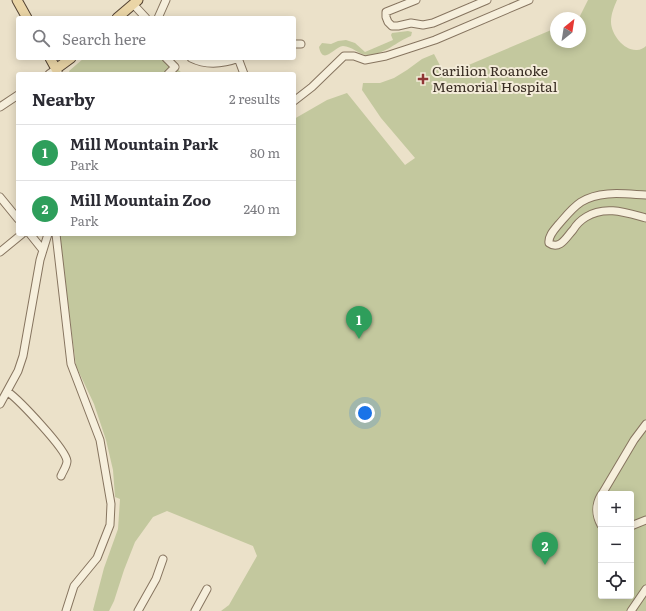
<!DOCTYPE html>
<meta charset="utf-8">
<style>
body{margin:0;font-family:Literata,serif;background:#f7f7f7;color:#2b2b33}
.controls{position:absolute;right:12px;bottom:12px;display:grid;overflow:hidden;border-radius:4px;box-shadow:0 2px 10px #0003}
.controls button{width:36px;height:36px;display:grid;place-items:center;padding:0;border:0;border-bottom:1px solid #e1e1e2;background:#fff;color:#2b2b33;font:20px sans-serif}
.compass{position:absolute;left:550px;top:12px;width:36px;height:36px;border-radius:50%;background:#fff;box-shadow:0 2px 10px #0003;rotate:30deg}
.you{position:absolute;left:365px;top:413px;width:14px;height:14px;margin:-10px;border:3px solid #fff;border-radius:50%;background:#1a73e8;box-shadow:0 0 0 6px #1a73e833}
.badge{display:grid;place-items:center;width:26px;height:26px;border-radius:50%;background:#8f3535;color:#fff;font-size:13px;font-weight:700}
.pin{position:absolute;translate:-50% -33px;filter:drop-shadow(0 1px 2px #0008)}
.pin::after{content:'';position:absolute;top:21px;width:14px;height:12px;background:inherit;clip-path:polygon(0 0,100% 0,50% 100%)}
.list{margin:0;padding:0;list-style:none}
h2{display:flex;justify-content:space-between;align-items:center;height:52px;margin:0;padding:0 16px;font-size:17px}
h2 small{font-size:13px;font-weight:400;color:#7c7c81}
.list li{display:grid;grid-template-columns:26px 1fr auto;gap:12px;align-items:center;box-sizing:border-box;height:56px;padding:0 16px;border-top:1px solid #e1e1e2}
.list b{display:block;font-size:15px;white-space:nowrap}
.list p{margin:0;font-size:13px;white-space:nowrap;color:#7c7c81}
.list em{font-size:13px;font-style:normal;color:#7c7c81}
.icon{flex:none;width:22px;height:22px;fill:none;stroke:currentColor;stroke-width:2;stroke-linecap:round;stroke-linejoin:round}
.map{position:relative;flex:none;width:646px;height:611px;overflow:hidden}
.search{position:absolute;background:#fff;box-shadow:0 2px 10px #0003;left:16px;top:16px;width:280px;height:44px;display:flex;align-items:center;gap:10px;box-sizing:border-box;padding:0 14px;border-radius:4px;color:#7c7c81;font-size:15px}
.panel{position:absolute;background:#fff;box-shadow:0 2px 10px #0003;left:16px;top:72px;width:280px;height:164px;border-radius:4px}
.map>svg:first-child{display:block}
</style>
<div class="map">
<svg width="646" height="611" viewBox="0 0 646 611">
<rect width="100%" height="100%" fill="#ebe1c9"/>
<path fill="#c3c89e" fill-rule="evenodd" d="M588 0H617C614 7 611 14 611 22 611 34 624 51 637 50 640 50 644 48 646 46V611H221L229 605 257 556 253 546 167 511 153 517 135 542 124 570 114 601 109 611H94L93 610 104 568 118 529 120 499 115 497 113 470 106 440 94 404 76 366 59 234H294V119L327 100 347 93 405 165 415 158 381 118 362 90 363 83H380L394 78 407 70 422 59 434 54 445 75 556 28V42H580V18H579ZM601 494H631V596H601Z
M408 31 412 32 411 36C398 41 383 55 369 55 360 56 352 46 343 46 334 47 323 66 319 47L322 43 331 44 338 41 346 40 355 43 365 52 393 40 391 35 392 33Z
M84 58H165L183 74H70L69 71Z"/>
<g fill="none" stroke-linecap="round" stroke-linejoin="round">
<g stroke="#86745f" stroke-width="9">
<path id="minor" d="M416 0 386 12V17L388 22 392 26H398L411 23 423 25 433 23 487 0
M133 4 146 18
M158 18 166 0
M294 44H301
M166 58 175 67 168 74
M191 58C207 66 223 64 239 58
M238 58 244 74
M49 74 56 69 59 74
M294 101 312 87 344 56H354L365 60 386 56 435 40 529 0
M0 107 18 95
M646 195C625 194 600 190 581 202 572 208 566 216 559 224 554 230 548 236 549 243 560 251 567 236 573 230 576 225 581 220 586 217 605 205 627 213 646 218
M0 197 18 219
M30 234 42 249
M56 234 71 364 100 440 111 504 110 525 97 558 74 586 66 611
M0 252 22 234
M8 392C19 400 66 449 67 461 67 466 63 471 61 476
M0 404 18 371 23 356 40 260 48 234
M602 494 634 440 646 424
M601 495C595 505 596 516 601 525
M631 526 646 520
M138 611 156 579 163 559
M195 611 207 589
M631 611 646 589"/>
</g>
<g stroke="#544333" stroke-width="11">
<path id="major" d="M17 0 27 18
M117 18 138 0
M50 58 56 69 71 58"/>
</g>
<use href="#minor" stroke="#f6efdc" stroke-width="7"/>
<use href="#major" stroke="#ead5a6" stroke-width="9"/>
</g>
<path fill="#8f3535" stroke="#f3ebd8" stroke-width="1.5" d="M421 73h4v4h4v4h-4v4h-4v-4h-4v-4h4z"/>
<g text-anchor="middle" stroke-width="4" stroke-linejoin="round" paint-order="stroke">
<g font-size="14" fill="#382c22" stroke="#f3ebd8" text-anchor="start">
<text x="432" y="76">Carilion Roanoke<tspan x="432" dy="16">Memorial Hospital</tspan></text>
</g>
</g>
</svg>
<div class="controls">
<button>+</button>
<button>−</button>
<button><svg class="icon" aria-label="locate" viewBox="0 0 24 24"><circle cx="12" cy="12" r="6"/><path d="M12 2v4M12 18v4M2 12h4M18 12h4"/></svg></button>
</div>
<svg class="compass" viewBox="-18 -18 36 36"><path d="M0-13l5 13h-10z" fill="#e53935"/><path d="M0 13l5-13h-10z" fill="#7c7c81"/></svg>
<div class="you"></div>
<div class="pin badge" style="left:359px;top:339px;background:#2e9e5b">1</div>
<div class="pin badge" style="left:545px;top:565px;background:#2e9e5b">2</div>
<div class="search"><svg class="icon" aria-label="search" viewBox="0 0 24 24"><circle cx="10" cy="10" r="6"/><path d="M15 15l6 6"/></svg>Search here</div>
<section class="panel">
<h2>Nearby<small>2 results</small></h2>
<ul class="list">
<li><span class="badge" style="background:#2e9e5b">1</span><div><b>Mill Mountain Park</b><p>Park</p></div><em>80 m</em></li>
<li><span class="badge" style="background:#2e9e5b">2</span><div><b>Mill Mountain Zoo</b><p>Park</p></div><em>240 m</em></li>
</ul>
</section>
</div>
